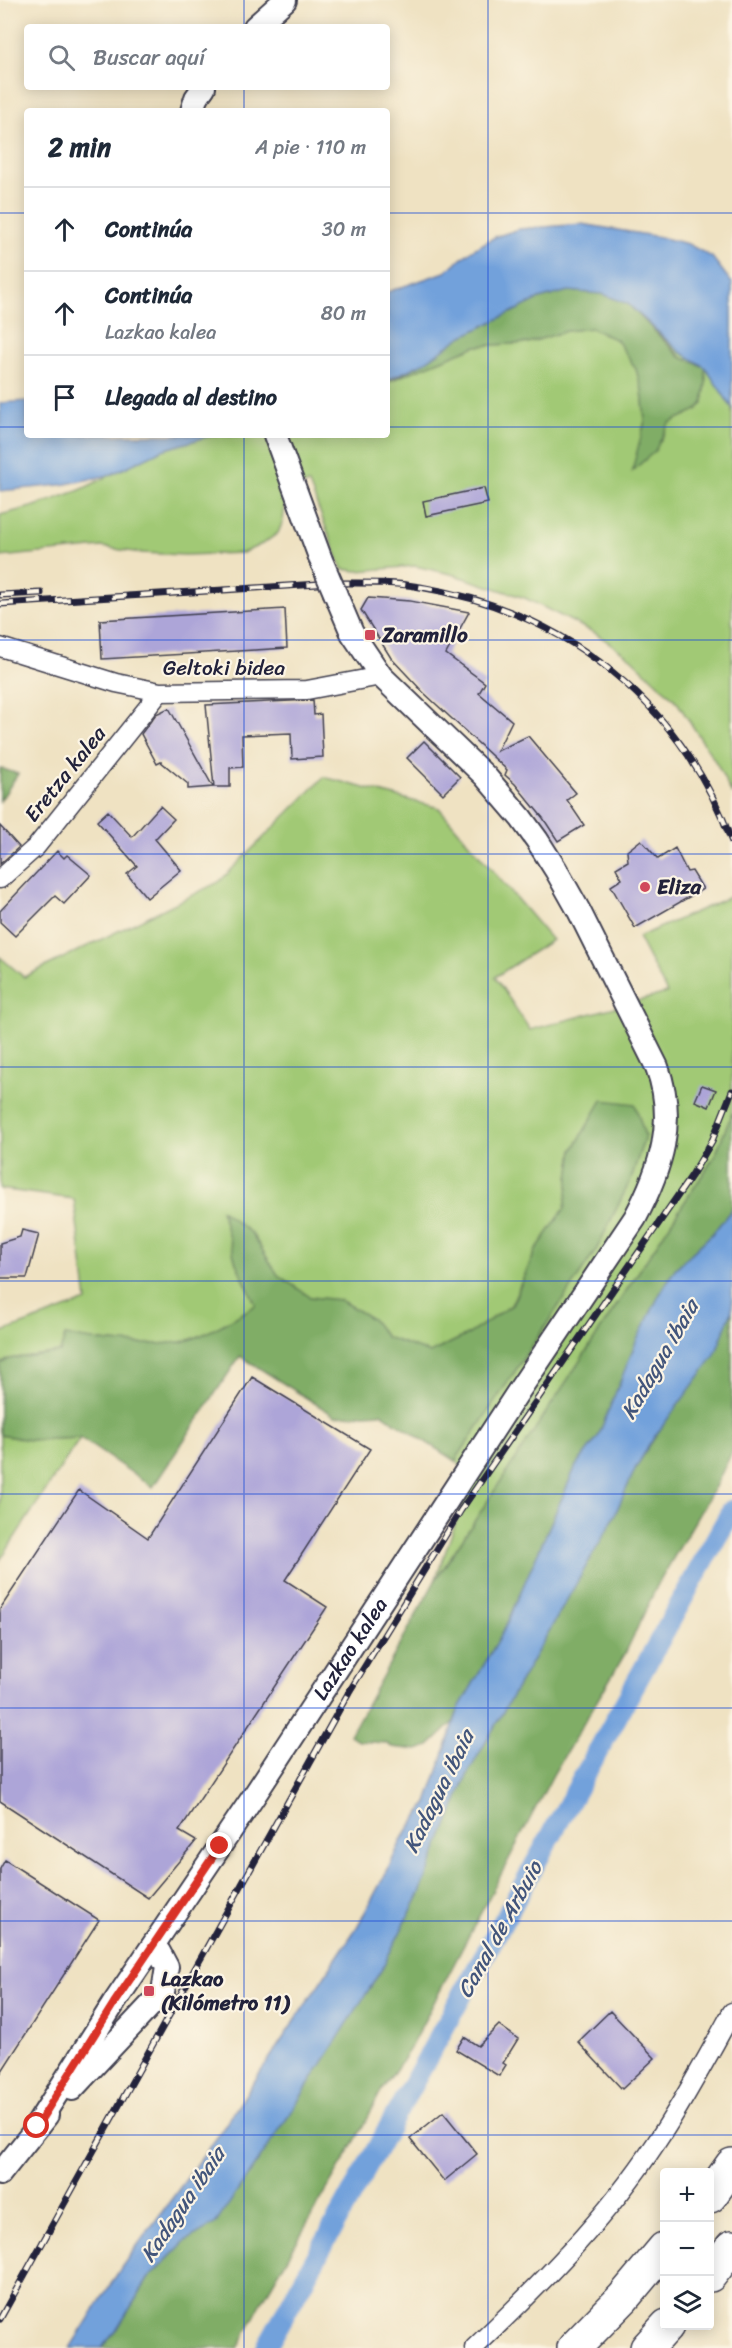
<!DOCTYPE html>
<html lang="es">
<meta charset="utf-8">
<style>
body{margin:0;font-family:Sriracha,sans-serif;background:#f2f2f3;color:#1f2937}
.controls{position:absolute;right:18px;bottom:18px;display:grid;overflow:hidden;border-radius:6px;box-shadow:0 3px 15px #0003}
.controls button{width:54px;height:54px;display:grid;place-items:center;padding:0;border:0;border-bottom:2px solid #e0e1e3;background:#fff;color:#1f2937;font:30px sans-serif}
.stop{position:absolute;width:18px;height:18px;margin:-14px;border:4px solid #d93025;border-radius:50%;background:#fff}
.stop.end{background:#d93025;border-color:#fff;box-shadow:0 2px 6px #0008}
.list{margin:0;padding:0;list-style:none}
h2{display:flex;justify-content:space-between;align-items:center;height:78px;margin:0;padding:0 24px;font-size:26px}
h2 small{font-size:20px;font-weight:400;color:#747a83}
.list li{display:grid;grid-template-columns:39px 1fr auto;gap:18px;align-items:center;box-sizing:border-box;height:84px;padding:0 24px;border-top:2px solid #e0e1e3}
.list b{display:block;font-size:22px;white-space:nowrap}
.list p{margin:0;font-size:20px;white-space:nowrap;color:#747a83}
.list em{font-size:20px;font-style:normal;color:#747a83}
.icon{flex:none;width:33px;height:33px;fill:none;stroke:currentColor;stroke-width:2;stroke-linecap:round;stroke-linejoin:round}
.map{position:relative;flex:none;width:732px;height:2348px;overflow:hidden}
.search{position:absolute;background:#fff;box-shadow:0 3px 15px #0003;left:24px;top:24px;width:366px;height:66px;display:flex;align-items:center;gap:15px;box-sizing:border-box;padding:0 21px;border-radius:6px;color:#747a83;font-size:22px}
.panel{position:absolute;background:#fff;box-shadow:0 3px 15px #0003;left:24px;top:108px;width:366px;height:330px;border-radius:6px}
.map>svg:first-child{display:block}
</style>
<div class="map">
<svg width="732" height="2348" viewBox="0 0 732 2348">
<rect width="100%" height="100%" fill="#fcf5e5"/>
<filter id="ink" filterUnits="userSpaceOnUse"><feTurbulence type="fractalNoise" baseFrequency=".0167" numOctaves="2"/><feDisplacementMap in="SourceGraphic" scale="12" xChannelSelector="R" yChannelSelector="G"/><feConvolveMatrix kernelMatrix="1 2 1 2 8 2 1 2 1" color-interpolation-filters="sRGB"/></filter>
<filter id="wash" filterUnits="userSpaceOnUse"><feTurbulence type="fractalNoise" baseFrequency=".008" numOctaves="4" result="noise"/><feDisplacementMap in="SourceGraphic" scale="24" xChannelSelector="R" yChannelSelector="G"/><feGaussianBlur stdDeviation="1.35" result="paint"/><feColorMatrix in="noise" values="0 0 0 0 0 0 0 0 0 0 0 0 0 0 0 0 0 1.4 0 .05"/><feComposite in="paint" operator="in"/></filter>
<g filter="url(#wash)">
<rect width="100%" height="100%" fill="#efe2c2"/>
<path fill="#a1c974" stroke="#627658" stroke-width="1.5" d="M647 322 680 352 705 367 732 408V795L717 764 677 702 631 658 595 633 525 598 451 574 415 566 358 571 342 569 309 484 277 489 285 505 283 521 278 533 264 543 243 553 185 555 141 553 102 547 0 557V515L35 506 80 490 162 450 213 435H387V382L476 346 528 343 566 331 591 328 617 340 636 369 642 390 645 421 633 470 661 440 669 423 697 410 703 403 706 382Z
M324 777 439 808 552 940 495 977 530 1030 667 993 638 937 732 896V1113L715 1156 435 1581 473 1474 455 1461 596 1250 631 1179 645 1136 635 1105 602 1101 573 1150 565 1208 536 1250 511 1305 469 1334 430 1353 386 1337 372 1319 340 1300 310 1297 278 1275 252 1234 222 1211 236 1263 256 1305C238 1316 201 1339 181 1342 145 1347 101 1342 65 1336L60 1352 9 1359 0 1365V1333L87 1301 74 1199 0 1189V957L24 977 219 882Z
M0 1435 30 1440 80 1438 0 1560Z"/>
<path fill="#80ad66" stroke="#516850" stroke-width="1.5" d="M568 291 603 294 628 304 680 357 705 367 706 382 703 403 697 410 669 423 655 451 632 471 645 421 642 390 636 369 617 340 591 328 566 331 528 343 476 346 387 382 423 363 461 337 539 299Z
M0 768 18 774 0 801Z
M602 1100 635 1104 645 1136 631 1179 596 1250 455 1461 381 1413 335 1416 240 1356 153 1487 80 1438 30 1440 0 1435V1365L9 1359 60 1352 65 1336C102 1342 143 1347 181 1342 201 1339 238 1316 256 1305L236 1263 221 1210 252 1234 278 1275 310 1297 340 1300 372 1319 386 1337 430 1353 469 1334 512 1305 536 1250 565 1208 573 1150Z
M732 1113V1209L713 1233 675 1269 660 1294 636 1343 598 1437 576 1466 503 1632 459 1708 453 1723 429 1746 417 1750 392 1747 385 1743 359 1741 350 1735 435 1581 715 1156Z
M732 1310V1452L716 1485 657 1586 625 1654 554 1773 409 2050 380 2093 362 2129 263 2300 238 2348H101L116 2331 148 2279 185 2241 216 2222 380 1972 420 1893 468 1773 612 1521 636 1467 723 1330Z"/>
<path fill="#72a1db" stroke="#4a628b" stroke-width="1.5" d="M582 224 660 237 688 244 712 257 732 283V408L705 367 680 352 628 304 603 294 568 291 539 299 461 337 423 363 387 380V292L445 272 472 250 495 237 519 229Z
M27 401V435H213L162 450 110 475 61 485 0 491V403Z
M732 1209V1310L715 1355 653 1439 636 1467 612 1521 468 1773 420 1893 380 1972 290 2114 216 2223 185 2241 148 2279 116 2331 101 2348H70L123 2265 218 2136 357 1927 388 1869 403 1837 427 1803 459 1708 503 1632 576 1466 598 1437 636 1342 660 1294 675 1269 713 1233Z"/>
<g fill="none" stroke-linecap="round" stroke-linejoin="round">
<path stroke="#72a1db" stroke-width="21" d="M266 2348 732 1510"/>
</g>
<g id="blocks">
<path fill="#ada5d8" d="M484 488 488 503 426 516 423 501Z
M368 598 410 601 469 612 446 654 485 683 479 693 512 721 497 751 528 736 576 793 567 800 584 825 558 841 543 818 515 784 505 775 507 770 423 692 391 658 361 610Z
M285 609 287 648 102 659 100 620Z
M313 700 314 715 321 714 323 757 292 759 291 733 242 735 243 767 230 768V787H214L206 705Z
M169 708 213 787 188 789V784L161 762 157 764 141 734 156 714Z
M424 741 460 777 443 794 407 758Z
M160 806 174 819 155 839 181 870 147 898 127 874 137 866 97 821 108 811 132 837Z
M0 826 19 847 0 864Z
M641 840 658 859 675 848 687 872 692 871 703 889 635 928 611 886 622 879 616 868 628 861 627 851Z
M57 851 64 858 67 855 91 875 64 904 55 896 15 936 0 922V911Z
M702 1085 716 1090 709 1107 695 1101Z
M22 1230 39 1234 27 1278H0V1243L20 1237Z
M252 1377 370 1449 285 1580 327 1607 179 1831 196 1841 148 1898 0 1801V1609L79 1490 148 1538Z
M5 1860 99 1920 0 2074V1869Z
M610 2011 655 2058 622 2089 578 2042Z
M499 2025 518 2039 503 2063 506 2065 499 2076 456 2050 464 2037 478 2046Z
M443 2112 477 2154 444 2181 410 2139Z"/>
</g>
</g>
<g filter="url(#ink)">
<use href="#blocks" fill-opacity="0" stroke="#413f4f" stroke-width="1.5"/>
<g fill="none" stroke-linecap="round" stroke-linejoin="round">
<g stroke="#413f4f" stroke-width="21">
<path id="minor" d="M0 647 116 683 160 692 307 690 381 676
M0 879 36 847 160 692
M474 2348C540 2285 606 2219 656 2143 684 2101 708 2056 732 2012"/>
</g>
<g stroke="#413f4f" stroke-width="26">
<g id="tertiary">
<path d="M255 27 285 0"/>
<path d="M192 111 196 98 204 87"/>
<path d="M275 435 321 560"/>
<path d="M72 2089 163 1992 167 1967 159 1952 153 1946"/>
<path id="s1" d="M37 2125 114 2003 252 1799 520 1389 635 1218C661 1169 677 1121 657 1067L579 911 556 870 537 840 521 818 485 776 381 676 352 633 335 593"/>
<path d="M0 2174 47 2115"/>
</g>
</g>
<g stroke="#413f4f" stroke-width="36">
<path id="motorway" d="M710 2196 732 2165
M710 2275 732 2247
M574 2348 623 2298 664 2249
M647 2348 667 2326"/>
</g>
<use href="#minor" stroke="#fff" stroke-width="18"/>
<use href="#tertiary" stroke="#fff" stroke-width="22"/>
<use href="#motorway" stroke="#fff" stroke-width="33"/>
<g stroke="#22223b" stroke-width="7">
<path id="rail" d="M0 595 41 593
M0 604 334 583C363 583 392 582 420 587 566 611 681 703 732 842
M0 2319 349 1692 461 1510 692 1175 712 1141 732 1091"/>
</g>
<use href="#rail" stroke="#fcf5e5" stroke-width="4.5" stroke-dasharray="14" stroke-linecap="butt"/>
<g stroke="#413f4f" stroke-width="26" stroke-linecap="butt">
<path id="tertiary-bridge" d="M321 560 335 593"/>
</g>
<use href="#tertiary-bridge" stroke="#fff" stroke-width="22"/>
</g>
</g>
<g fill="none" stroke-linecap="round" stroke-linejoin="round" filter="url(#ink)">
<path stroke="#d93025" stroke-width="8" d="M37 2126 114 2003 220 1846"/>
</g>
<path fill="none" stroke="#1d4ed8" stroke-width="1.5" stroke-opacity="0.55" d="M244 0V27M488 0V2348M244 87V111M0 213H27M387 213H732M0 427H27M387 427H732M244 435V2348M0 640H732M0 854H732M0 1067H732M0 1281H732M0 1494H732M0 1708H732M0 1921H732M0 2135H732"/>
<g fill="#d1495b" stroke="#fcf5e5" stroke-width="2">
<rect x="364" y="629" width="12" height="12" rx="3"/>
<circle cx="645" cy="887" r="6"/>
<rect x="143" y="1985" width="12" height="12" rx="3"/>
</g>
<g text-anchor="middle" stroke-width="4.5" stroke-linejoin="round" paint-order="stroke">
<g font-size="21" font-weight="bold" fill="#22223b" stroke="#fcf5e5" text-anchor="start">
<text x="382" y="642">Zaramillo</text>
<text x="657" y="894">Eliza</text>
<text x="161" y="1986">Lazkao<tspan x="161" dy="24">(Kilómetro 11)</tspan></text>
</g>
<g font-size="21" fill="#22223b" stroke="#fcf5e5">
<text x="224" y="675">Geltoki bidea</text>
<text transform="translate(65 774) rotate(-51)" y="7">Eretza kalea</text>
<text dy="7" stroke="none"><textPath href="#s1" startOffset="570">Lazkao kalea</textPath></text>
</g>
<g font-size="22" font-style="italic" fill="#42557b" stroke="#fcf5e5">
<text transform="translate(659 1359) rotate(-60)" y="8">Kadagua ibaia</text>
<text transform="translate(438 1791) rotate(-64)" y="8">Kadagua ibaia</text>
<text transform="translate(499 1929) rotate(-61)" y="8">Canal de Arbuio</text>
<text transform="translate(182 2204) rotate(-56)" y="8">Kadagua ibaia</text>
</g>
</g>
</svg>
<div class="controls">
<button>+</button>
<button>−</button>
<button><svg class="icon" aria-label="layers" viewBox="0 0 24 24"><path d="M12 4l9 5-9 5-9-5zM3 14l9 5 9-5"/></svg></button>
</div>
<div class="stop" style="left:37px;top:2126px"></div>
<div class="stop end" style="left:220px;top:1846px"></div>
<div class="search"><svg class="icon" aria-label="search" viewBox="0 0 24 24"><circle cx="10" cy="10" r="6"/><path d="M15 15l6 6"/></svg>Buscar aquí</div>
<section class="panel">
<h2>2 min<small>A pie · 110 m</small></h2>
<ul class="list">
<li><svg class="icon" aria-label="ahead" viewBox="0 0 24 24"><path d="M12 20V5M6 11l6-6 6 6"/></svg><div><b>Continúa</b></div><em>30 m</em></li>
<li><svg class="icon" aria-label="ahead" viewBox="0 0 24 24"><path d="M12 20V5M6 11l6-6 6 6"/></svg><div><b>Continúa</b><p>Lazkao kalea</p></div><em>80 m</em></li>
<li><svg class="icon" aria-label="arrive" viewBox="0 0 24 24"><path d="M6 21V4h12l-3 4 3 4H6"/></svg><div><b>Llegada al destino</b></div></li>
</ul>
</section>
</div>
